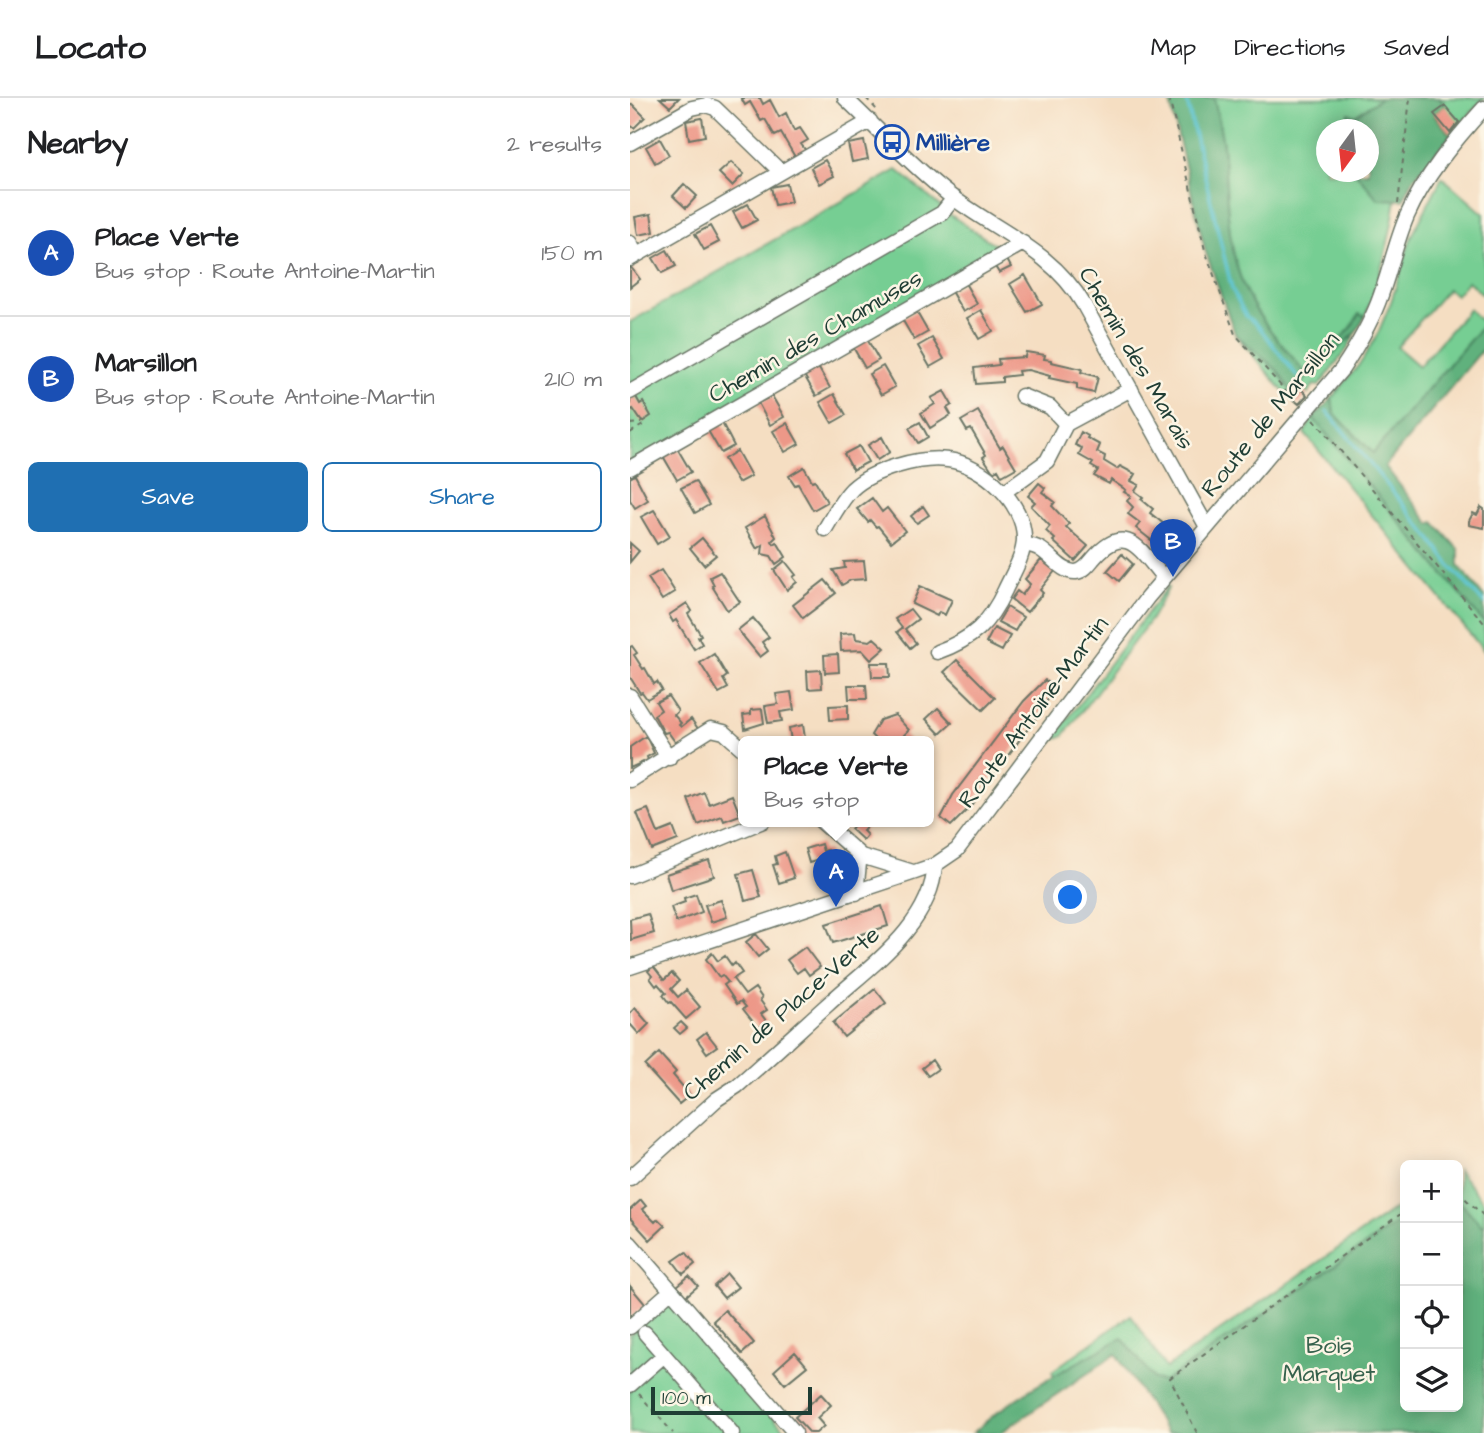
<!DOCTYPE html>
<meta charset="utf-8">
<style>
body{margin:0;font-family:"Architects Daughter",sans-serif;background:#f6f6f6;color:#202124}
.controls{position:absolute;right:21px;bottom:21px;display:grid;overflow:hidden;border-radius:10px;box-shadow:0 4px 18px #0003}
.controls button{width:63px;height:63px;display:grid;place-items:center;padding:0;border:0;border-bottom:2px solid #e0e0e0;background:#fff;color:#202124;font:35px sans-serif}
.compass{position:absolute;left:686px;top:21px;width:63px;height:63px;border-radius:50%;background:#fff;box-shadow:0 4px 18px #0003;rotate:195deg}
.scale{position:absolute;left:21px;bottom:18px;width:161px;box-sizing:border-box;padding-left:7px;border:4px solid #1f3d34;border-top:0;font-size:19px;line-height:24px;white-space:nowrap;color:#1f3d34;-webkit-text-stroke:5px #fcf5e5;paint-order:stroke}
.you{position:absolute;left:441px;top:800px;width:24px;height:24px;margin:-18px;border:5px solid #fff;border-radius:50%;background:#1a73e8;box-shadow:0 0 0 10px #1a73e833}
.badge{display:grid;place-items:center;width:46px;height:46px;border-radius:50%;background:#1f6fb2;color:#fff;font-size:23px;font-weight:700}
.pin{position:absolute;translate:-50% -58px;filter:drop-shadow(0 2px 4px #0008)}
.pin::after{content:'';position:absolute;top:37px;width:24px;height:21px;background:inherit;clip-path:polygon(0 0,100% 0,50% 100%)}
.popup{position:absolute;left:108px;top:638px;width:196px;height:91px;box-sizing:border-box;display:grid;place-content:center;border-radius:10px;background:#fff;filter:drop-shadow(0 2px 5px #0005);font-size:23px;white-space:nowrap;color:#757577}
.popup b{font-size:26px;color:#202124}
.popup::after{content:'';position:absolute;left:50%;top:100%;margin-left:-14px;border:14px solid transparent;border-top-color:#fff}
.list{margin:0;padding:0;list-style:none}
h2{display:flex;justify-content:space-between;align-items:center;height:91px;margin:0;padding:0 28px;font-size:30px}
h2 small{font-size:23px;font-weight:400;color:#757577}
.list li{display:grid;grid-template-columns:46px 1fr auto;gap:21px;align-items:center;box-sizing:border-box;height:126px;padding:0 28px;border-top:2px solid #e0e0e0}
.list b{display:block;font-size:26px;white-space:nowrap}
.list p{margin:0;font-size:23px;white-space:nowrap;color:#757577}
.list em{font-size:23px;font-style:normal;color:#757577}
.actions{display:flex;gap:14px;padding:21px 28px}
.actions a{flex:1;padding:16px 0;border:2px solid #1f6fb2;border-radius:10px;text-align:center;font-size:24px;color:#1f6fb2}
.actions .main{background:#1f6fb2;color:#fff}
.icon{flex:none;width:38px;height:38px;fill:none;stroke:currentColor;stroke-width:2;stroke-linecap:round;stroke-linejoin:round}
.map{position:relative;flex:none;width:854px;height:1335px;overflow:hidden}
header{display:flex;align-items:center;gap:42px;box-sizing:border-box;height:98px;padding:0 35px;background:#fff;border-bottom:2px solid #e0e0e0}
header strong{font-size:33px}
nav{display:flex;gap:38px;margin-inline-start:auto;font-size:24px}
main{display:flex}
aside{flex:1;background:#fff}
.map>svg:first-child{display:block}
</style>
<header>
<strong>Locato</strong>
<nav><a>Map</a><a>Directions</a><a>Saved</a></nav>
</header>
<main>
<aside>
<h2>Nearby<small>2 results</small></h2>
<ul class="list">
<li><span class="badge" style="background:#1a4fb4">A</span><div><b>Place Verte</b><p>Bus stop · Route Antoine-Martin</p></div><em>150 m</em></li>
<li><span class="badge" style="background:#1a4fb4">B</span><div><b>Marsillon</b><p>Bus stop · Route Antoine-Martin</p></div><em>210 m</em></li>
</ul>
<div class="actions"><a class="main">Save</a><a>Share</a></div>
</aside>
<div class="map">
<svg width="854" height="1335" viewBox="0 0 854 1335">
<rect width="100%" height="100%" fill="#fcf5e5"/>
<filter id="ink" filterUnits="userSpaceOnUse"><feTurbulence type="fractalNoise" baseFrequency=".0143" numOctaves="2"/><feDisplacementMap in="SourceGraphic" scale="14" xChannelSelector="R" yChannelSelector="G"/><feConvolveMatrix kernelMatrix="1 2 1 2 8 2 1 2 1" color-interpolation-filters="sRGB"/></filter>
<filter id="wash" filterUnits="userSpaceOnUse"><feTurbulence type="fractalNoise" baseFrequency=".00686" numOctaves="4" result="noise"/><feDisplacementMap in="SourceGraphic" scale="28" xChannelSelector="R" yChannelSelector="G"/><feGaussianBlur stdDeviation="1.57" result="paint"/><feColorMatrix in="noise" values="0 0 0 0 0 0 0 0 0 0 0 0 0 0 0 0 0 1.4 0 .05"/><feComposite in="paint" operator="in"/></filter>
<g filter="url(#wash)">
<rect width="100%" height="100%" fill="#f5dec2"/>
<path fill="#76ce93" stroke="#4a8664" stroke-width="2" fill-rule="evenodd" d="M584 0H854L784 80 773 102 766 101C760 143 750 180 735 219L729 216 721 230 688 270 726 234 717 251 689 288 684 287 678 295 670 288 678 278C657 252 632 226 617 196 595 150 598 97 593 48 591 32 587 16 584 0ZM696 32H738V74H696Z
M267 72 319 116 376 154 0 366V224Z
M812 79 854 116V198L838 183 826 197 818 191 767 249 789 268 839 211 854 226 743 355 704 315 702 300 732 263 749 233 761 204 781 140Z
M605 236 647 272 663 296 659 300Z
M683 320 854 525V553L674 335Z
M538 488 539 489 521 521 434 637 421 643Z
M828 1072 854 1105V1130L828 1102Z
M775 1104V1120L534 1284 524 1281 492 1240 424 1278 422 1273 501 1217 536 1270Z
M42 1200 157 1335H0V1237Z"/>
<path fill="#60b17d" stroke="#407758" stroke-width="2" d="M539 0H584C587 16 591 32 593 48 598 97 595 150 617 196 632 227 657 252 678 278L663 296 647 272 605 236 575 152Z
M751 0H809L815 8 804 17 821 37 784 80 773 102 748 101 725 74H738V32L713 31 712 26 719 15 725 18Z
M729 216 735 219 726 234 687 271 685 268 721 230Z
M854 226V250L755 368 800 426 804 424 829 452V468L854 499V525L683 320 702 300 704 315 743 355Z
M828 1102 854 1130V1335H537L486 1256 370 1335H343C387 1294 440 1269 492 1240L524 1281 534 1284 775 1120V1309H828Z"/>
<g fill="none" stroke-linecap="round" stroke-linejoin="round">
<path stroke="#56c2cf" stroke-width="3.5" d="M556 0 602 191 616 218 629 229 667 278
M697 313 798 437 822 470 854 505"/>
</g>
<g id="blocks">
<path fill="#ed9888" d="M30 0H49L40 9Z
M111 0H130L133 6 140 2 149 19 156 15 164 33 170 30 178 42 171 46 176 53 165 59 151 35 145 38 135 21 131 23 120 4 115 7Z
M2 6 15 19 4 30 0 27V8Z
M815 8 829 24 820 35 804 16Z
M72 20 75 38 59 41 56 23Z
M30 41 39 57 25 65 16 49Z
M234 43 238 61 222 64 218 46Z
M195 62 204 78 189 86 181 70Z
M101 64 114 76 102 88 89 75Z
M54 86 67 98 56 110 43 98Z
M157 86 161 104 145 107 141 89Z
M118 106 127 122 112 130 103 114Z
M21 116 24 134 8 137 5 119Z
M80 128 89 144 74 152 65 136Z
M37 152 46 168 32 175 23 160Z
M376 160 381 169 369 175 364 167Z
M0 168 10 181 0 189Z
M395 177 412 206 397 214 380 186Z
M335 185 347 206 333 214 321 193Z
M351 212 363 233 349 241 337 220Z
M286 213 298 234 284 242 272 221Z
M302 240 314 261 300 269 288 248Z
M237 241 249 262 235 270 223 249Z
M396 254 415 257 414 261 421 262V264L452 271 451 274 468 279 464 295 447 291V286L419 280 420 278 398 272 388 273 389 277 372 279V284L346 286 344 270 369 267 368 261 395 259Z
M253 268 265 289 251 297 239 276Z
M188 269 200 290 186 298 174 277Z
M670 290 677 297 669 306 662 300Z
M314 293 322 307 317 310 321 317 300 330 291 315 305 306 301 300Z
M204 296 216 317 202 325 190 304Z
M5 297 10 306 13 304 21 318 12 324 3 311 0 313V300Z
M142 298 154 319 140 327 128 305Z
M348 313 370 350 373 348 386 370 372 378 368 371 363 374 353 359 356 357 341 331 337 333 331 323Z
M91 323 104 348 91 355 77 331Z
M290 324 298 339 288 345 279 330Z
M157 325 169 346 155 354 143 333Z
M451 334 458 338 457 340 470 347 467 354 475 358 474 363 487 371 490 368 505 376 501 383 509 387 505 393 513 399 511 401 523 411 520 415 534 426 532 428 538 433 526 446 506 430 510 425 498 416 503 409 497 403 501 398 494 394 496 392 481 382 479 386 464 378 468 372 461 368 463 365 449 357 452 350 445 347Z
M252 339 260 354 247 362 238 347Z
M229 348 238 364 223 372 214 356Z
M47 350 61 374 47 382 33 358Z
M107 353 121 378 108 385 94 361Z
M174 369 182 383 185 382 197 404 183 412 168 386 165 387 159 378Z
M5 377 18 402 5 410 0 402V380Z
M65 383 79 407 65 415 51 390Z
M409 385 415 390 412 394 425 404 422 408 439 426 436 429 458 448 445 463 423 443 425 441 416 433 420 428 401 408 405 404 398 398Z
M242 400 252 414 257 410 275 433 261 444 248 428 246 429 240 422 238 424 227 411Z
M293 408 299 417 287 425 281 418Z
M851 409 854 411V430L839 427V423L843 415 847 417Z
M24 412 40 438 27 446 11 419Z
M135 418 146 439 142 443 144 446 147 444 156 459 146 466 141 458 132 456 133 447 127 451 115 430Z
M72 440 86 457 74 467 60 450Z
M0 445 9 453 0 464Z
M492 456 503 466 489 483 477 473Z
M411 462 425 473 410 492 413 495 397 514 381 501 387 493 392 497 400 486 395 481Z
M155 463 166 477 163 479 167 484 157 492 144 472Z
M234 463 236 481 221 482 212 487 203 472 215 470 214 464Z
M31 472 45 494 32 502 18 480Z
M90 474 110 504 97 512 82 488 84 487 80 479Z
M195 482 206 495 173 520 163 507Z
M290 488 322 502 315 517 309 514 307 518 282 506Z
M57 505 62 513 58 516 71 537 68 539 72 546 64 551 46 522 43 524 39 517Z
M377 509 393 519 385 533 368 524Z
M280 511 288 521 275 531 286 545 280 550 267 534 272 530 265 521Z
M123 520 139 539 132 544 138 553 130 559 108 532Z
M364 530 380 538 372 553 356 545Z
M225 535 226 541 240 543 244 540 255 550 241 562 232 552 211 553 210 536Z
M2 548 7 555 4 557 13 571 15 570 24 586 27 584 32 592 17 601 12 594 10 595 0 579V549Z
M84 556 97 578 93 581 98 590 89 595 70 565Z
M208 556 209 574 195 575 194 557Z
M327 562 365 600 353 612 314 574Z
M241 565H259L260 579H242Z
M191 572 192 590 178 591 177 573Z
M415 582 425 589 411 613 339 710 321 728 311 720 323 697 394 603Z
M218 587H236L237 601H219Z
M161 594 164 612 150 614 152 623 138 625 135 608 148 606 146 596Z
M38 598 48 613 44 617 51 625 49 627 51 629 61 621 69 632 48 648 38 634 34 635 24 617 31 612 26 604Z
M218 607V621L200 622 199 608Z
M308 610 322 625 310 636 296 621Z
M132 611 134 625 115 631 113 617 121 616V612Z
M265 617 279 632 274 637 279 643H247L241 637 250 622Z
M173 627 175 640 172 643H161L159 630Z
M16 638 24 655 17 659 18 662 0 670V649Z
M74 694 79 706 102 697 110 717 94 723 92 718 68 727 58 701Z
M18 711 28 735 43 729 48 742 22 752 7 715Z
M222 723H242L233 733 237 737 233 742 221 731 225 726Z
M191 746 193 753 197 752 199 759 179 765 175 751Z
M155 754 164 780 149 785 143 767 147 766 145 758Z
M79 762 84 778 41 792 36 776Z
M123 772 131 799 115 803 108 776Z
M66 796 72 814 46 824 41 809 55 804 54 800Z
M91 802 97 819 81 824 75 807Z
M252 808 258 828 203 845 196 826Z
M18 816 24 835 1 842 0 821Z
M126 836 138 851 128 859 116 844Z
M175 849 190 869 179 877 174 870 167 875 157 862Z
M82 855 88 863 95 858 102 868 105 865 112 875 103 881 115 897 125 890 132 900 130 902 137 912 131 916 137 924 128 930 113 911 116 909 111 903 107 906 94 887 98 884 92 877 89 879 76 861Z
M23 868 34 882 42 875 49 883 41 891 48 899 56 892 70 909 56 921 41 904 39 905 33 897 36 895 28 886 26 888 20 880 22 878 18 873Z
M245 891 256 905 214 939 203 925Z
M5 910 19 926 9 936 0 926V915Z
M51 924 57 930 50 936 44 930Z
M76 934 87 948 77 955 67 941Z
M29 955 46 974 43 977 60 997 49 1006 15 968Z
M302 962 308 971 298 978 292 970Z
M11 1102 16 1108 12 1111 25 1124 28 1121 35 1128 20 1142 0 1120V1112Z
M56 1154 65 1166 53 1176 43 1163Z
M97 1176 108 1189 94 1200 84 1188Z
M59 1178 68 1188 56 1198 47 1188Z
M0 1188 16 1207 0 1220Z
M95 1212 124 1245 112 1256 83 1223Z
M165 1254 177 1268 155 1286 144 1273Z
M191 1296 201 1307 187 1320 194 1328 186 1335H180L165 1319Z"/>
</g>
</g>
<g filter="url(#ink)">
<use href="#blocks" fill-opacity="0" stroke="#6a7566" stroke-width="2"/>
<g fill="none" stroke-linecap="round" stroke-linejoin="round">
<g stroke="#6a7566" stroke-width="17">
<path id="minor" d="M215 0C249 32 281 67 318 96 367 134 421 151 454 207L577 429
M0 45 62 10 76 7 85 10 151 74
M0 145 6 157
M0 161 240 23
M0 294 312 115 324 100
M392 298 420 309 436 326
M0 370 393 145
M374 394 417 363 436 326 501 291
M195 431C203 418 211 402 222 391 242 372 290 358 318 362 352 366 395 405 394 441 394 458 382 477 375 492 359 526 343 541 307 554
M394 446C399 447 405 448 410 451 421 457 432 475 446 474 454 473 459 466 463 461 496 422 510 452 534 480
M0 598 39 660
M0 682 81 631 94 634 113 651
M191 723 231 758 283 774
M0 778 133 723
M226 795 229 765 227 755
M0 869 285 774 305 767 327 752 517 500 712 271C726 250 739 228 748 205 759 177 765 146 777 118 794 79 825 42 854 10
M0 1080 87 1001 107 988C137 962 166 935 196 908 237 870 301 829 305 767
M0 1145 165 1335
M0 1229 35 1198
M15 1235 102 1335
M0 1287 33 1258"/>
</g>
<path stroke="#6a7566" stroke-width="2" stroke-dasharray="5 5" stroke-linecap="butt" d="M236 0 247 12
M539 0 575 152 605 236 667 306
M768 106 780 0
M684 321 854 525
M0 326 11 325
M0 335 13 327 12 324
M828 1094 854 1118
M9 1296 43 1335
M567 1335 540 1280 775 1113"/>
<use href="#minor" stroke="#fff" stroke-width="14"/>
</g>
</g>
<defs>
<g id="bus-ring" transform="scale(1.75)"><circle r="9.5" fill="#fcf5e5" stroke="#1a4fb4" stroke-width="1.5"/><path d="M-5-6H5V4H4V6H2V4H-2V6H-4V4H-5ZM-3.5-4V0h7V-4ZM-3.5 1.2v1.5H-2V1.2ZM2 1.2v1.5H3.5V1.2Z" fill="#1a4fb4"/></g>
</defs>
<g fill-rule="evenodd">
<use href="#bus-ring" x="262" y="44"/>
</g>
<g text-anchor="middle" stroke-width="5" stroke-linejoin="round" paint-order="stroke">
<g font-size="24" font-weight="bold" fill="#164399" stroke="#fcf5e5" text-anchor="start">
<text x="286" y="52">Millière</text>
</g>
<g font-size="24" fill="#1f3d34" stroke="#fcf5e5">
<text transform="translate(185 238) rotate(-30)" y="8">Chemin des Chamuses</text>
<text transform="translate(507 260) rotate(60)" y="8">Chemin des Marais</text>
<text transform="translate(640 316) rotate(-51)" y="8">Route de Marsillon</text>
<text transform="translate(403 614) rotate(-53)" y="8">Route Antoine-Martin</text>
<text transform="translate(151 915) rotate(-41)" y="8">Chemin de Place-Verte</text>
</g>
<g font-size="24" fill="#35614c" stroke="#fcf5e5">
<text x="699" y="1255">Bois<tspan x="699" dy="28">Marquet</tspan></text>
</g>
</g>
</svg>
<div class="controls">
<button>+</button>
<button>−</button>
<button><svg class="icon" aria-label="locate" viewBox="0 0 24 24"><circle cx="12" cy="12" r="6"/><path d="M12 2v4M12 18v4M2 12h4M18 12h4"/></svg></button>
<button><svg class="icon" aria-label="layers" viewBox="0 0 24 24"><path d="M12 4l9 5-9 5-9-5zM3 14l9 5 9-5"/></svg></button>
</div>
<svg class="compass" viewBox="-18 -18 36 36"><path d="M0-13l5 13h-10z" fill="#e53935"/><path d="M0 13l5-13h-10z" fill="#757577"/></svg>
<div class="scale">100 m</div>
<div class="you"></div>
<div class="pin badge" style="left:206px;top:809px;background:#1a4fb4">A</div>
<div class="popup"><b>Place Verte</b>Bus stop</div>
<div class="pin badge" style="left:543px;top:479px;background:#1a4fb4">B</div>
</div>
</main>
